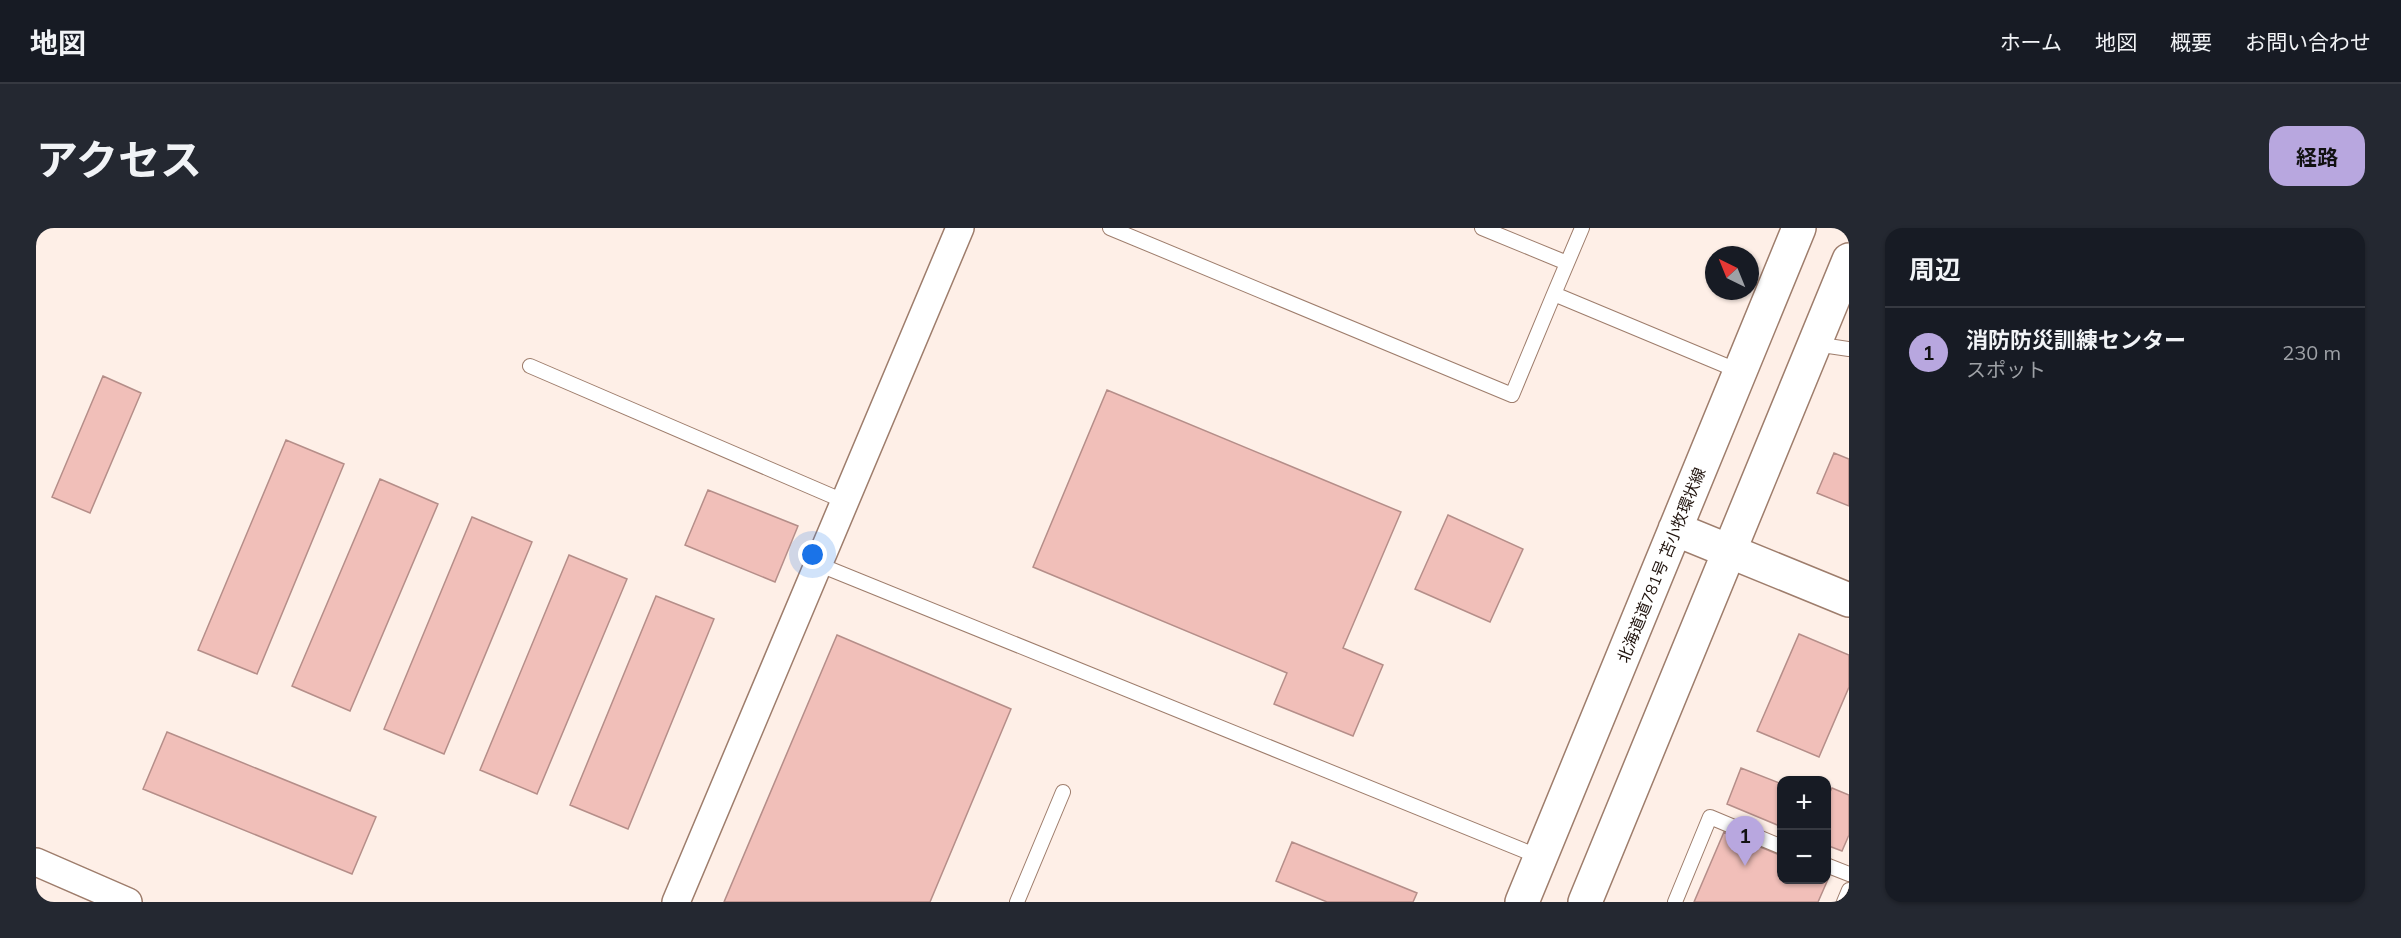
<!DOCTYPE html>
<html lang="ja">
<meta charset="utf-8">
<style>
body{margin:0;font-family:Mulish,"Noto Sans JP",sans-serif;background:#242831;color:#f1f3f6}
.controls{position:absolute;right:18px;bottom:18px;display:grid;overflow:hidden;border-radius:12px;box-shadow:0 2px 4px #0004}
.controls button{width:54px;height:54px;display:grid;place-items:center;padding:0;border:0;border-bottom:2px solid #363941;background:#171b24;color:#f1f3f6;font:30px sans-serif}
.compass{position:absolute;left:1669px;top:18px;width:54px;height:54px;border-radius:50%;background:#171b24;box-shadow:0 2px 4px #0004;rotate:317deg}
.you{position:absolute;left:777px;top:327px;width:21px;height:21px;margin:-15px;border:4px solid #fff;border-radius:50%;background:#1a73e8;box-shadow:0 0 0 9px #1a73e833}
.badge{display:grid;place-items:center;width:39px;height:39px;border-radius:50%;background:#b8a7df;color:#111;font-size:20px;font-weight:700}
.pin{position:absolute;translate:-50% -50px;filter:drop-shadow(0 2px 3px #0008)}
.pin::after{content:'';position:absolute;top:32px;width:21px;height:18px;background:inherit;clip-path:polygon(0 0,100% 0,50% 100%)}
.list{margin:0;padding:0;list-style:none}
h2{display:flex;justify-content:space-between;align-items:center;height:78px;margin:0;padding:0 24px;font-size:26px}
h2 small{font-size:20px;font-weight:400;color:#9ea1a6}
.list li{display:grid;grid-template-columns:39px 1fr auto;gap:18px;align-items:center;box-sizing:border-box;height:90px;padding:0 24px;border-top:2px solid #363941}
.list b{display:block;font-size:22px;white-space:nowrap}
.list p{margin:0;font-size:20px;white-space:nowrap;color:#9ea1a6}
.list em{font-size:20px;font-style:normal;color:#9ea1a6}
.map{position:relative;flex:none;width:1813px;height:674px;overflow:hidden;border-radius:18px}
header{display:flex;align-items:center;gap:36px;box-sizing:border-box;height:84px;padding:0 30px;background:#171b24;border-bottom:2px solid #363941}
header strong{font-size:28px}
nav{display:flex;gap:33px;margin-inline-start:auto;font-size:21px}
.intro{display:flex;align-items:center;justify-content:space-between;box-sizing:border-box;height:144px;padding:0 36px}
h1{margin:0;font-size:42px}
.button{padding:15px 27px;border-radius:18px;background:#b8a7df;color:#111;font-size:21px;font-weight:700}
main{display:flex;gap:36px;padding:0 36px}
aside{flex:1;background:#171b24;border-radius:18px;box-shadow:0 2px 4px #0004}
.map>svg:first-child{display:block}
</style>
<header>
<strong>地図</strong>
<nav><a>ホーム</a><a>地図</a><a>概要</a><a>お問い合わせ</a></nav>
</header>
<div class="intro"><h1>アクセス</h1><a class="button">経路</a></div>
<main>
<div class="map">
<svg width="1813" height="674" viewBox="0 0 1813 674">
<rect width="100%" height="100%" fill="#feefe7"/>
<path fill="#f1bfb9" stroke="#b58e89" stroke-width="1.5" d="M67 148 105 165 54 285 16 269Z
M1071 162 1365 284 1307 420 1347 437 1317 508 1238 476 1251 445 997 339Z
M250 212 308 236 221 446 162 422Z
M1798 225 1813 231V278L1781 265Z
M344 251 402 276 314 483 256 458Z
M672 262 762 298 739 354 649 317Z
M1412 287 1487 321 1454 394 1379 361Z
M436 289 496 314 408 526 348 501Z
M533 327 591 351 501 566 444 542Z
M620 368 678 391 592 601 534 577Z
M1763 406 1813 427V459L1783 529 1721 503Z
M801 407 975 481 894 674H688Z
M131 504 340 589 316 646 107 561Z
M1705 540 1746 556V599L1691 576Z
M1796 560 1813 567V607L1806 623 1790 617V572Z
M1688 604 1746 628V652H1790V648L1793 649 1782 674H1658Z
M1256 614 1381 665 1377 674H1291L1240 653Z"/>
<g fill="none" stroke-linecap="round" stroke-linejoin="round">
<g stroke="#9e7d6c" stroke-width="16">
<path id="lane" d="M1074 0 1476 167 1518 66
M1446 0 1531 35
M1546 0 1518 66 1705 144
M1779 116 1813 121
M494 138 810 274
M784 337 1504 629
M1790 637 1813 646
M981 674 1027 564
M1639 674 1674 589 1746 619
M1808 674 1813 662"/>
</g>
<g stroke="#9e7d6c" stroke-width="30">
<path id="street" d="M0 634 92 674
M640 674 924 0"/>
</g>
<g stroke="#9e7d6c" stroke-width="36">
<path id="secondary" d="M1639 301 1813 372
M1486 674 1763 0
M1549 674 1813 32"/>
</g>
<use href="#lane" stroke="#fff" stroke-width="14"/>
<use href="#street" stroke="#fff" stroke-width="27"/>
<use href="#secondary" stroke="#fff" stroke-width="33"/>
</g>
<g text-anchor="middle" stroke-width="4.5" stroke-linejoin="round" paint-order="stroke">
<g font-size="16" fill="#21140e" stroke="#fff">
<text transform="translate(1625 337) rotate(-68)" y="6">北海道道781号 苫小牧環状線</text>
</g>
</g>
</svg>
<div class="controls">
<button>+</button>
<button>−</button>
</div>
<svg class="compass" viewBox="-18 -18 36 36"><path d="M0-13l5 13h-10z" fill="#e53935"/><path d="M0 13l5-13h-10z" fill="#9ea1a6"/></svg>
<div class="you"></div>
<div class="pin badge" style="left:1709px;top:638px">1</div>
</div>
<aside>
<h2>周辺<small></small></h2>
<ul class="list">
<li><span class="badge">1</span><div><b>消防防災訓練センター</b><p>スポット</p></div><em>230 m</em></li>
</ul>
</aside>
</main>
